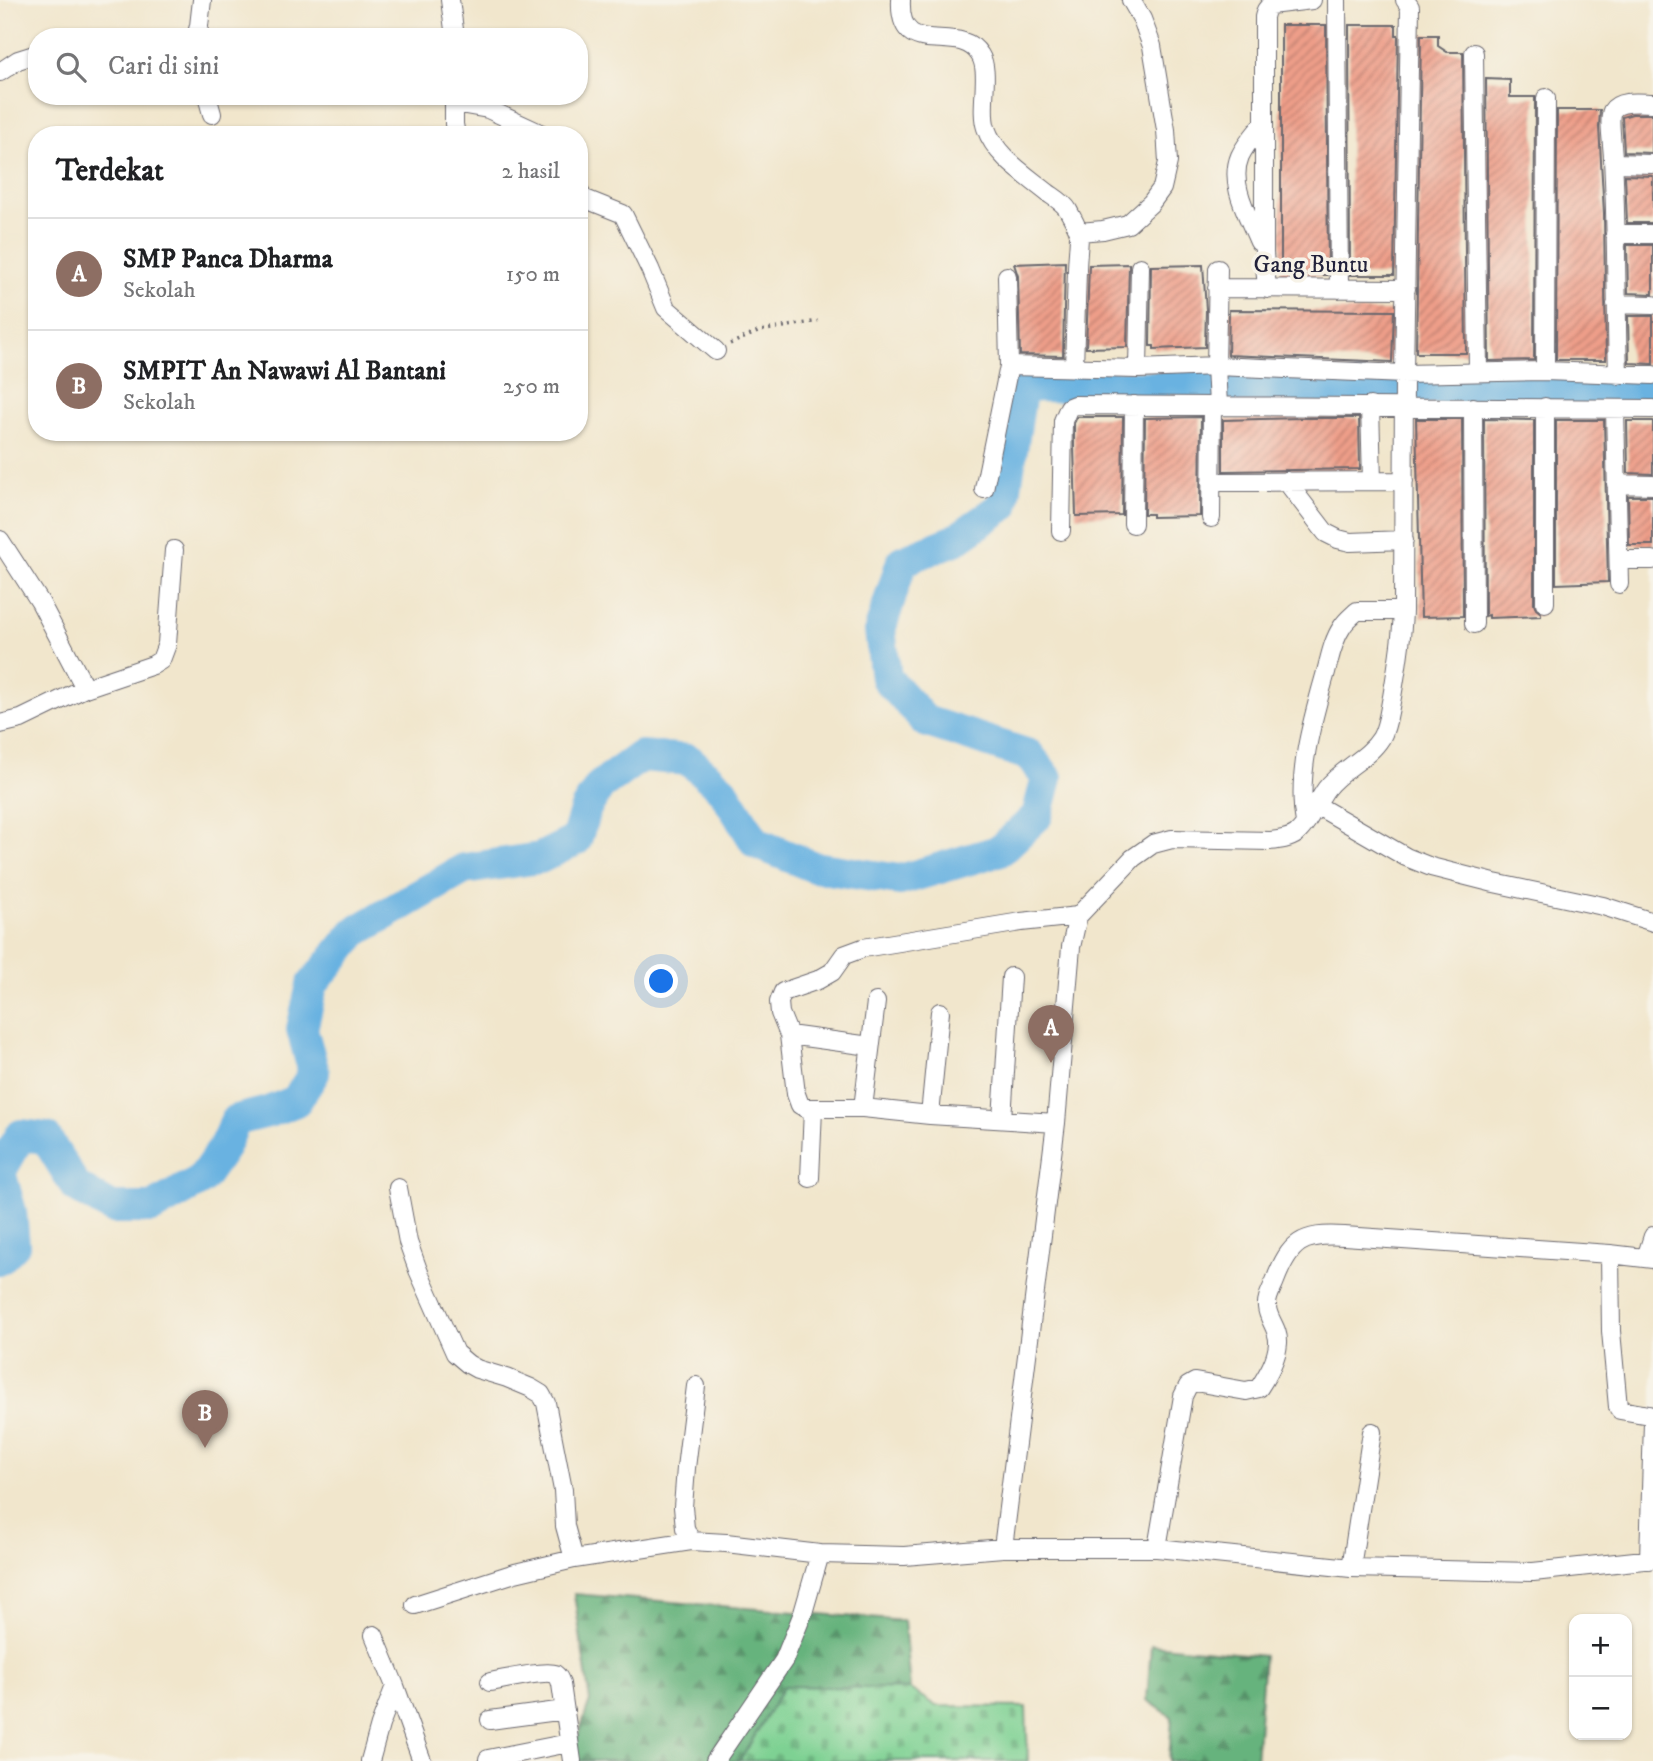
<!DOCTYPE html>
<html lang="id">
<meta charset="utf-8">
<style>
body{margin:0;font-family:"IM FELL DW Pica",serif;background:#f2f2f2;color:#202124}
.controls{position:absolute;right:21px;bottom:21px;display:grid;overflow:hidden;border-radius:14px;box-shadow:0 2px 5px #0004}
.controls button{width:63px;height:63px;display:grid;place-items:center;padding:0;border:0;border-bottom:2px solid #e0e0e0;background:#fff;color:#202124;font:35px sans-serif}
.you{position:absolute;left:662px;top:982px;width:24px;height:24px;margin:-18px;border:5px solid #fff;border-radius:50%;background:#1a73e8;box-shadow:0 0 0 10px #1a73e833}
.badge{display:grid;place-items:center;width:46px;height:46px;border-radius:50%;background:#1f6fb2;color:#fff;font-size:23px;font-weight:700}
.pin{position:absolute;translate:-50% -58px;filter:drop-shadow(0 2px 4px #0008)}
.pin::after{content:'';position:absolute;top:37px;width:24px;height:21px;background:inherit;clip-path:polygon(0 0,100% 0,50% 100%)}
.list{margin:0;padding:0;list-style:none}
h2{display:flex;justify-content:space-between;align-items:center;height:91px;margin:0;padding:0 28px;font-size:30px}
h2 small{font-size:23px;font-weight:400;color:#757577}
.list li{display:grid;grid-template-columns:46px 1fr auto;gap:21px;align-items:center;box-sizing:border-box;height:112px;padding:0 28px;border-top:2px solid #e0e0e0}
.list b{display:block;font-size:26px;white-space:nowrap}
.list p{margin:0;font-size:23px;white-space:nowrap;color:#757577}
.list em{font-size:23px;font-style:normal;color:#757577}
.icon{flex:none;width:38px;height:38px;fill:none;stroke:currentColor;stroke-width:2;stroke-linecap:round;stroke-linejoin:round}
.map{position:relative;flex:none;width:1653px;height:1761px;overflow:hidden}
.search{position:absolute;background:#fff;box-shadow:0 2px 5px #0004;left:28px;top:28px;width:560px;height:77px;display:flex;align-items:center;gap:18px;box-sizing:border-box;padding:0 24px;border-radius:28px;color:#757577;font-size:26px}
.panel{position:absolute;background:#fff;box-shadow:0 2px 5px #0004;left:28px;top:126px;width:560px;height:315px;border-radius:28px}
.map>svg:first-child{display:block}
</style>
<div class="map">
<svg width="1653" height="1761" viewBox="0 0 1653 1761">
<defs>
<pattern id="forest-firs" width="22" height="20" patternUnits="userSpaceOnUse" patternTransform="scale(1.75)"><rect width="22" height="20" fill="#66b37d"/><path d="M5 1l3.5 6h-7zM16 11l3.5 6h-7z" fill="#549168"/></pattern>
<pattern id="cemetery-stones" width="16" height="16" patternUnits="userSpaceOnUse" patternTransform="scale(1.75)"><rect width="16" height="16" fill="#7ed193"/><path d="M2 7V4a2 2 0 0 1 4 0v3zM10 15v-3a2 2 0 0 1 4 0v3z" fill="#6db380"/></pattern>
<pattern id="building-hatch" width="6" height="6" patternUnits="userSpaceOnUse" patternTransform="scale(1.75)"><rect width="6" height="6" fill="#ee9e89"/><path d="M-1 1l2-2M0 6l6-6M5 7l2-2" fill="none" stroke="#c08071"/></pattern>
</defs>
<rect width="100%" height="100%" fill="#f7f3e8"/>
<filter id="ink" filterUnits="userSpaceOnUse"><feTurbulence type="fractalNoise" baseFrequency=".0143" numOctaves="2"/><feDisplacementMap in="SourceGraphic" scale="14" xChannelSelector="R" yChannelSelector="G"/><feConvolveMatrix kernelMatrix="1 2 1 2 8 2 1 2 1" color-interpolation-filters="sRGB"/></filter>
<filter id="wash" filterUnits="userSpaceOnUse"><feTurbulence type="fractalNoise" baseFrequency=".00686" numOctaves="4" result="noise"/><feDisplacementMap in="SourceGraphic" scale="28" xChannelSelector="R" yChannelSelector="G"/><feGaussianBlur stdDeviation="1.57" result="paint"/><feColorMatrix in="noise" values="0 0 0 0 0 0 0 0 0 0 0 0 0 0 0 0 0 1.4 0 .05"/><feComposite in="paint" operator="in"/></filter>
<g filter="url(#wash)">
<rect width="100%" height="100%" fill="#f1e6cc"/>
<path fill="url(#forest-firs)" stroke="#446a5c" stroke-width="2" d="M574 1594 904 1621 910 1689 784 1686 740 1761H569L590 1701Z
M1151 1645 1264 1656 1256 1761H1169L1172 1717 1147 1700Z"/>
<path fill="url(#cemetery-stones)" stroke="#507a67" stroke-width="2" d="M784 1686 910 1689 936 1706 1026 1707 1028 1761H740Z"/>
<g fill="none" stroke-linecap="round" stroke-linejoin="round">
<path stroke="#69b2e1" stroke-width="32" d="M0 1259 14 1245 11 1212 0 1172 21 1135 46 1138 76 1187 112 1208H152L201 1180 222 1150 236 1120 268 1112 296 1101 314 1073 302 1029 312 985 355 932 464 869 540 858 576 840 586 808 600 786 641 756 689 760 723 790 756 843 814 867 900 880 1001 850 1037 816 1047 778 1029 755 925 721 886 678 880 630 902 561 955 540 1003 506 1022 386 1653 389"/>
</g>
<g id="blocks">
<path fill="url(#building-hatch)" d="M1281 25H1326L1328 275H1281Z
M1349 25H1396V35H1398L1394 275H1350Z
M1421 35H1438V46L1447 52H1463L1466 353H1416Z
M1486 79 1510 80V97H1535L1534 360 1489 361Z
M1557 110H1600L1599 127 1604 213 1606 360H1556Z
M1632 114H1652V153L1624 152 1622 117Z
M1625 175 1653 176V223H1627Z
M1627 245H1653V294L1628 293Z
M1065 262 1063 356 1020 355 1018 276 1014 264Z
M1129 264 1127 347 1086 348 1089 265Z
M1203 265 1206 310 1205 347 1154 349V346H1150L1151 266Z
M1229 310 1394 311 1392 362 1228 355Z
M1628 316H1653V364L1629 363Z
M1077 417H1123L1122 515 1076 516 1074 447V423Z
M1201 417 1200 516 1152 517V514H1144L1145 418Z
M1301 418H1359L1360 469 1223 471V420Z
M1416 419H1462L1463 616 1421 617Z
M1484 419 1534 420V603L1536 609 1541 613V616L1489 618V615L1485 616Z
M1556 420H1604L1608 582 1556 584Z
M1627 421H1653V474L1628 473Z
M1628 496H1653V545H1629Z"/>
</g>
</g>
<g filter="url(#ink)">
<use href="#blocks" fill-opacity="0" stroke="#6a676e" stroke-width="2"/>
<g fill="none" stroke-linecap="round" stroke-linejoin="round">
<g stroke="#6a676e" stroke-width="20">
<path id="minor" d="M450 0 455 37
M901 0C898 64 959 20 980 55 991 72 979 108 986 128 995 156 1026 175 1048 193 1055 198 1064 203 1068 210 1071 216 1078 227 1079 234 1079 246 1077 259 1077 271 1076 303 1075 335 1074 367
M1337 0 1339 289
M196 37 199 26 202 0
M1474 53 1478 372
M0 72 18 60 37 54
M207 96 212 114
M454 96V124L456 135
M454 103 488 109 544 135
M1614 163 1653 164
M579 191 583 198 623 214 650 269 666 308 716 351
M1079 232 1103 230 1128 224 1151 203 1162 188 1168 162 1166 130 1152 46 1142 19 1131 0
M1615 234H1653
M1259 242C1249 217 1228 184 1240 156 1245 145 1255 134 1263 124
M1218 269 1216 366 1218 405
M1217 288 1406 289
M1267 289 1264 253V17L1266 10 1270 5 1312 0
M1616 304 1653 305
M1009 366 1138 369 1216 366 1404 374 1545 371 1653 375
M1138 369 1140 267
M1545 371 1546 98
M1618 375C1616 303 1617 231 1613 159 1613 148 1608 119 1612 111 1619 99 1642 103 1653 103
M1370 406 1372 481
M1473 407 1474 624
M1615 409 1619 584
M1286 481 1326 533 1338 539 1350 542 1404 540
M1211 482 1404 481
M1616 484 1653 485
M984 489 1009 366 1007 276
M1211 518 1212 405
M1133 524 1134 405
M1061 531 1063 421 1069 407 1074 405 1653 409
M0 540 40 602 85 688
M1620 560H1653
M1545 603V407
M0 724 21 719 85 688 153 665 161 660 167 644 174 550
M1316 805 1406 857 1431 867 1494 883 1603 906 1653 922
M1305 822C1296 774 1313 718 1326 672 1330 657 1333 640 1342 627 1346 620 1352 616 1357 611H1403
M789 1035 870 1046
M863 1108 876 1002
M930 1115 940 1012
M1002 1119 1011 977
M1056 1123 930 1115 863 1108H806L800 1105 796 1094 789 1035 780 1013 779 1002 783 992 818 980 832 972 844 955 863 948 1021 922 1078 916
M810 1178 813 1109
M398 1188 408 1242 418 1270 455 1353 468 1364 477 1369 507 1378 531 1388 541 1394 546 1403 563 1490 565 1526 574 1559
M1610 1254 1611 1331 1618 1407 1620 1410 1649 1415 1653 1421
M1646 1258 1653 1236
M691 1541 685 1528 683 1507 686 1468 696 1386
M1003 1548 1056 1123 1071 947 1078 916 1133 858 1153 844 1172 839 1270 841C1279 840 1289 839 1296 834 1309 823 1316 803 1326 789 1341 769 1368 759 1381 738 1388 726 1389 710 1392 697 1397 668 1402 640 1403 611L1404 374 1410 7 1405 0
M1157 1548 1183 1396 1188 1386 1195 1382 1246 1391 1259 1388C1268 1374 1277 1359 1278 1343 1279 1329 1268 1320 1267 1307 1266 1298 1272 1289 1275 1281 1290 1242 1302 1233 1344 1236L1610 1254 1653 1259
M1649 1560 1653 1421
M1351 1568 1372 1432
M415 1605 515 1573 574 1559 691 1541 726 1543 820 1554
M374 1635 395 1686 422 1761
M490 1682C501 1680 546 1670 555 1674 558 1676 560 1680 561 1684L572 1761
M490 1720 565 1710
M488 1759 569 1743
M370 1761 380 1725 395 1686
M715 1761 784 1660 803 1613 820 1554 904 1556 1003 1548H1157L1351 1568 1533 1572 1653 1559"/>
</g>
<path stroke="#6a676e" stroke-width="3.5" stroke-dasharray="2 5" stroke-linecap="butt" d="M730 344 760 331 818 321"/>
<use href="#minor" stroke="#fff" stroke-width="18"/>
</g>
</g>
<g text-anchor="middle" stroke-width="7" stroke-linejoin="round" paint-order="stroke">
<g font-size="24" fill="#22223b" stroke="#f7f3e8">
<text x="1311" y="272">Gang Buntu</text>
</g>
</g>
</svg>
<div class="controls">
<button>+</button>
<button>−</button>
</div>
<div class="you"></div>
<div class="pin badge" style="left:1051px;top:1063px;background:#8d6e63">A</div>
<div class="pin badge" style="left:205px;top:1448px;background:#8d6e63">B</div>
<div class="search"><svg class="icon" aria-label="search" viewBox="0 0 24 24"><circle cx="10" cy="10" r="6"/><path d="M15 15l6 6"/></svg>Cari di sini</div>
<section class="panel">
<h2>Terdekat<small>2 hasil</small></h2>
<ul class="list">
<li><span class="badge" style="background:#8d6e63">A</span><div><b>SMP Panca Dharma</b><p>Sekolah</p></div><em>150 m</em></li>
<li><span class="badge" style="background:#8d6e63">B</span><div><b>SMPIT An Nawawi Al Bantani</b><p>Sekolah</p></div><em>250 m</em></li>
</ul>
</section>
</div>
